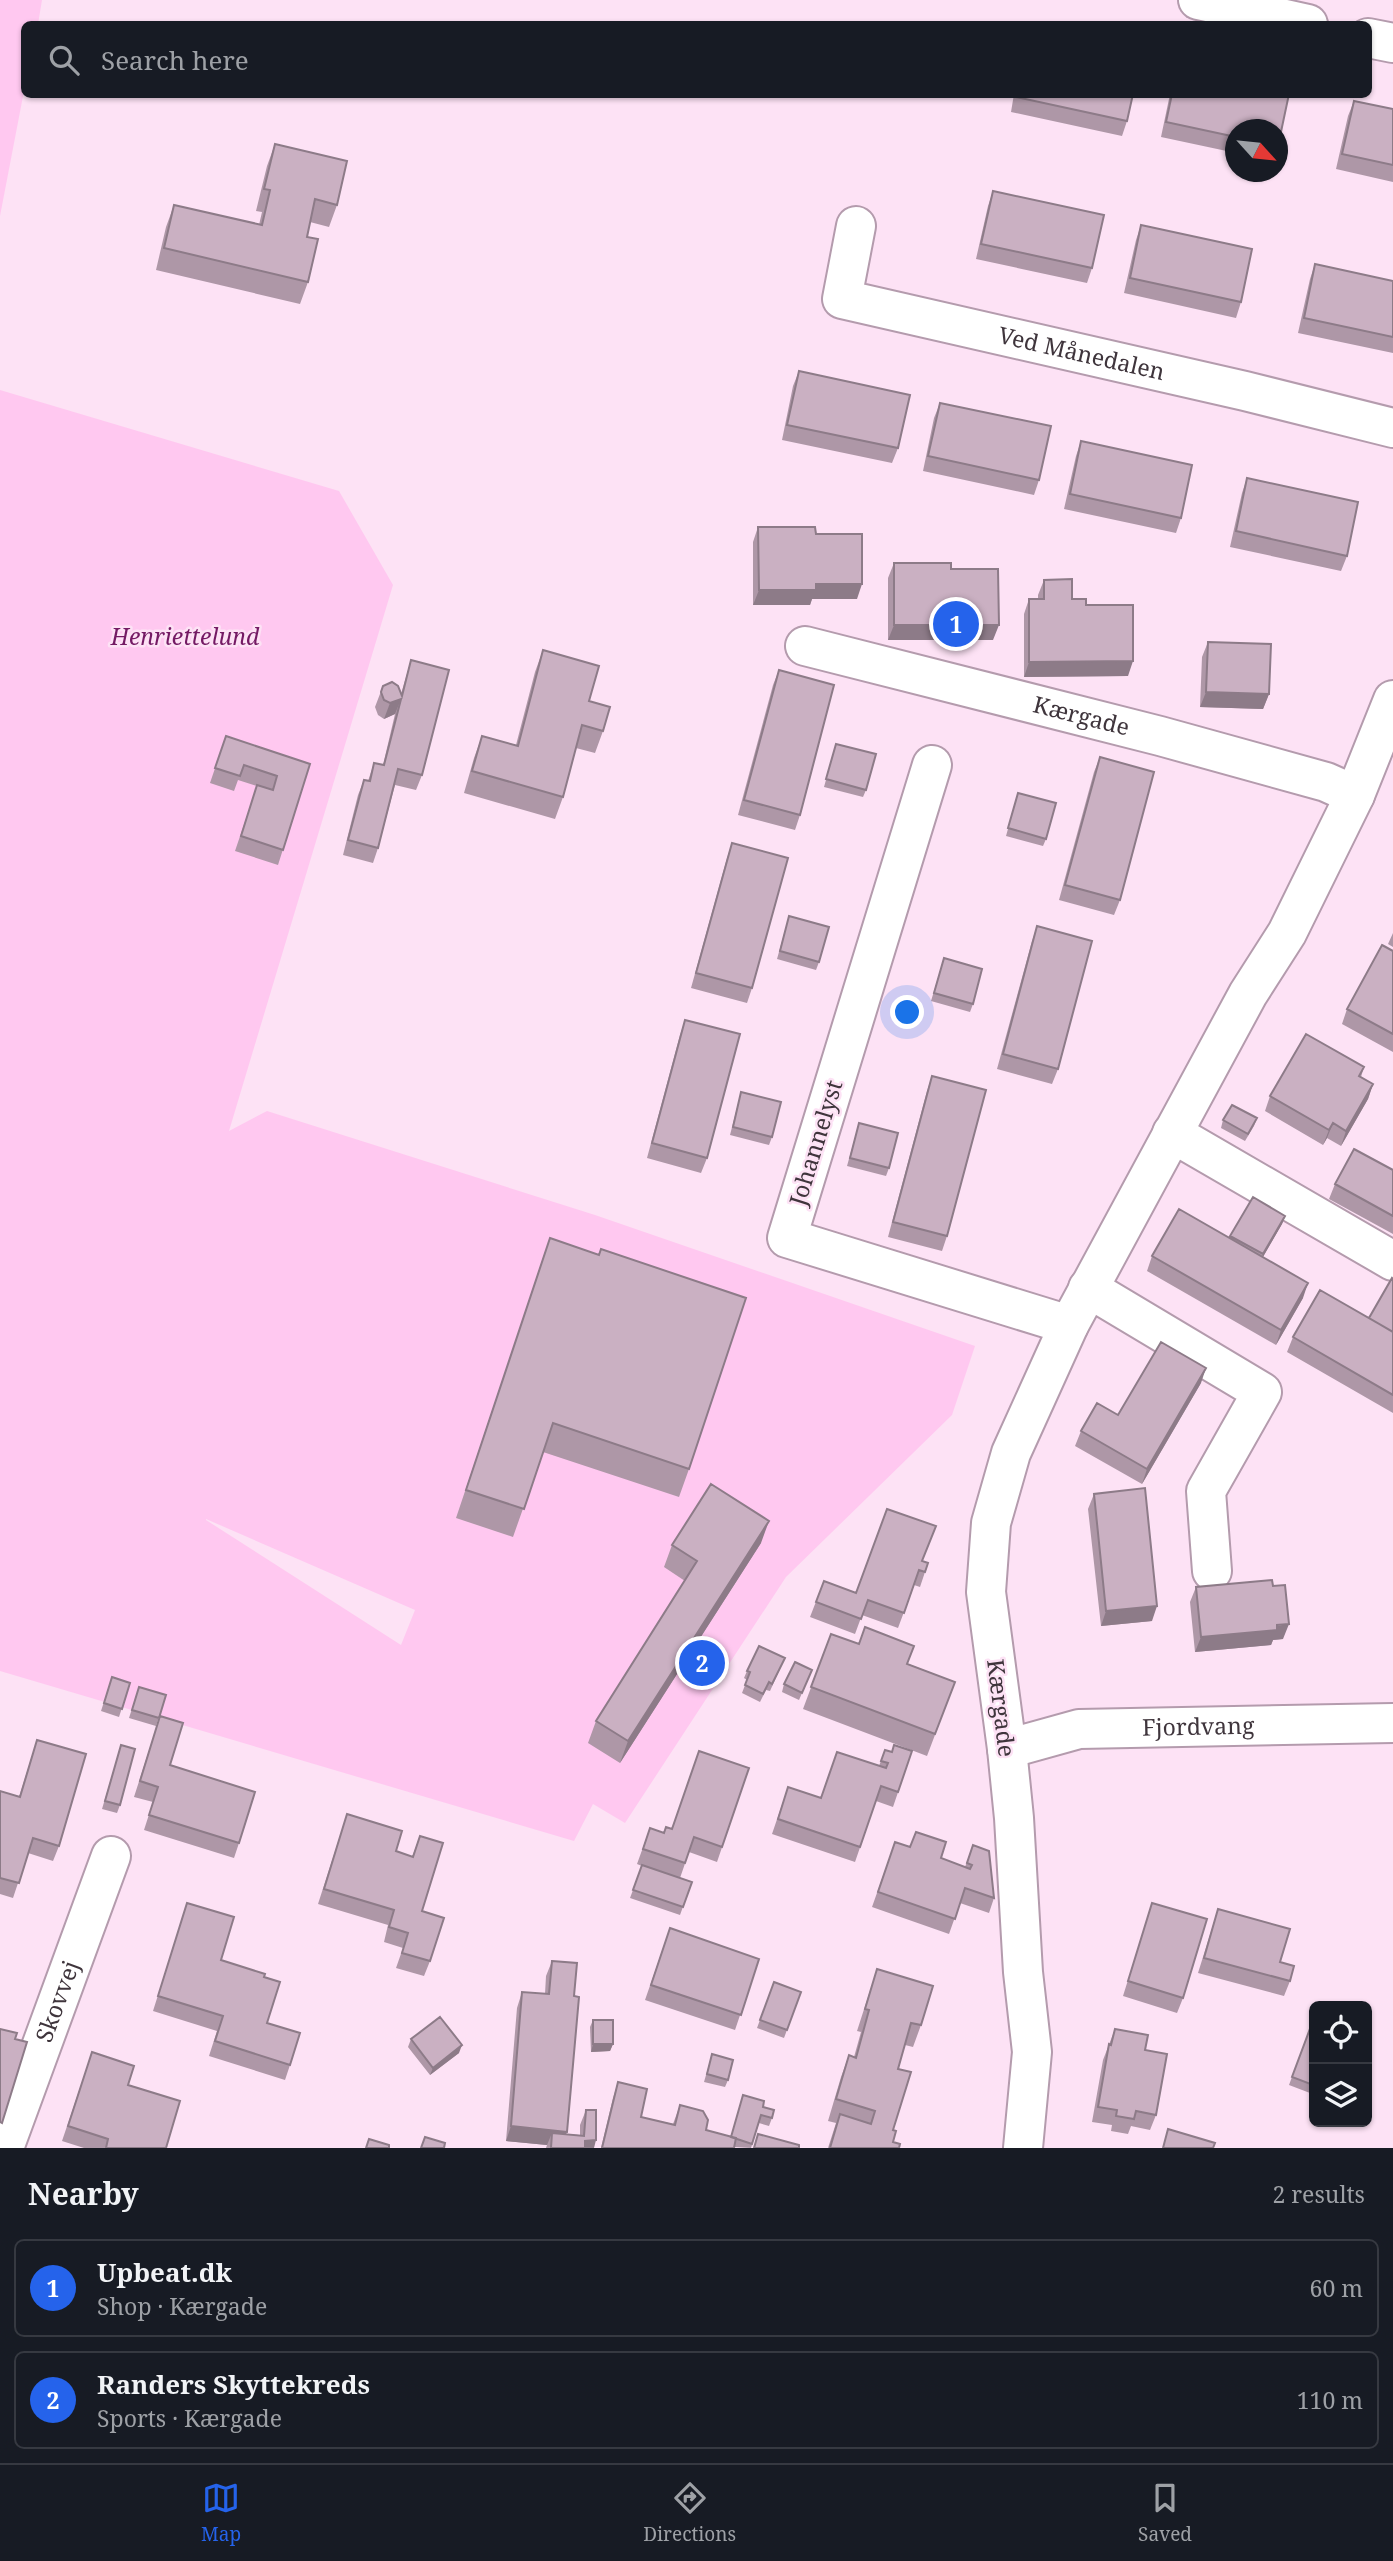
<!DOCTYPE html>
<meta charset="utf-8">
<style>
body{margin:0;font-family:"Noto Serif",serif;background:#242831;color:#f1f3f6}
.controls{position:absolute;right:21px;bottom:21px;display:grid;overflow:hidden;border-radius:10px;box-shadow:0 2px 5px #0004}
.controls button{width:63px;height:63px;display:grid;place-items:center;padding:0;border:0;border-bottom:2px solid #363941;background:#171b24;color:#f1f3f6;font:35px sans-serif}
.compass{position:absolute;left:1225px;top:119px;width:63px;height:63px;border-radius:50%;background:#171b24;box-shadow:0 2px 5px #0004;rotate:117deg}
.you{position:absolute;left:908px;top:1013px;width:24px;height:24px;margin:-18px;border:5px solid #fff;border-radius:50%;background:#1a73e8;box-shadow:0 0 0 10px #1a73e833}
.badge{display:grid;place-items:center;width:46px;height:46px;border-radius:50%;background:#2563eb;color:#fff;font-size:23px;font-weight:700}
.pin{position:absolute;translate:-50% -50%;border:4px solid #fff;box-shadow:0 2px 7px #0006}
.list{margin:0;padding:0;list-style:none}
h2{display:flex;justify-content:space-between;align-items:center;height:91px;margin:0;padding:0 28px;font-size:30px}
h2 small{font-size:23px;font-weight:400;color:#9ea1a6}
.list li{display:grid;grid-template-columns:46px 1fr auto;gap:21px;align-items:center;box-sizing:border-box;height:98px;margin:0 14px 14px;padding:0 14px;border:2px solid #363941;border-radius:10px}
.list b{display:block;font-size:26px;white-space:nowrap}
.list p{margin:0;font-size:23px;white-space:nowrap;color:#9ea1a6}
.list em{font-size:23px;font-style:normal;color:#9ea1a6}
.icon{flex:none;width:38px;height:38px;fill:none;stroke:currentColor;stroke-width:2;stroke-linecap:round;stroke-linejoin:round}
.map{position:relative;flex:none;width:1393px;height:2148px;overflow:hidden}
.search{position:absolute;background:#171b24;box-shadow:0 2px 5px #0004;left:21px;right:21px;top:21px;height:77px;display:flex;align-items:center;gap:18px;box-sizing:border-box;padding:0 24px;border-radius:10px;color:#9ea1a6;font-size:26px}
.sheet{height:315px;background:#171b24}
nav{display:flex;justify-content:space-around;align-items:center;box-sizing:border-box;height:98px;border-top:2px solid #363941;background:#171b24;font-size:19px;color:#9ea1a6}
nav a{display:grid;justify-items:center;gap:4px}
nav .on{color:#2563eb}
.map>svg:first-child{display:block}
</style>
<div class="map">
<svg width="1393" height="2148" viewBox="0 0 1393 2148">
<rect width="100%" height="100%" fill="#fde2f5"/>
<path fill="#ffc8f0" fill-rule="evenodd" d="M0 0H42L38 24H24V91L0 216Z
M0 390 339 491 393 585 229 1131 267 1111 595 1215 975 1346 952 1415 786 1577 625 1823 593 1804 574 1841 0 1671ZM206 1519 415 1610 401 1645 206 1520Z"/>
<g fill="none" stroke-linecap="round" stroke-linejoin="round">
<g stroke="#b49bad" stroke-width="42">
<g id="street">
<path d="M1198 0 1308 24"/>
<path d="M1368 38 1393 43"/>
<path id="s1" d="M856 226 842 299 1245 391 1393 428"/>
<path id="s2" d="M805 646 1160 736 1326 782 1355 795"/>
<path d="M932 765 787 1238 1069 1325"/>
<path d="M1172 1133 1393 1261"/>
<path d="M1088 1288 1262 1392 1206 1491 1212 1571"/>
<path id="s3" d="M1007 1749 1079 1729 1393 1723"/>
<path id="s4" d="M4 2148 111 1856"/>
<path d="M1023 2148 1032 2052 1023 1972 1014 1818 1007 1749 986 1592 991 1523 1011 1453 1069 1325 1248 994 1287 933 1355 795 1393 700"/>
</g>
</g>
<use href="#street" stroke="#fff" stroke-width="38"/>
</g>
<path fill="#ae97a7" d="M1014 94H1133L1127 121 1122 136 1011 112Z
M1170 94H1289L1236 130V153L1161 137Z
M1354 101 1393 109V182L1336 169 1348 116Z
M275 144 337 205 329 227 310 222 307 237 308 282 300 304 156 270 166 227 174 205 259 225 262 212 256 211 267 166Z
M993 191 1092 268 1087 283 976 259 988 206Z
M1141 225 1241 302 1236 318 1124 293 1136 240Z
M1315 264 1393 281V353L1298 333 1310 279Z
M799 371 898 448 892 463 782 440 793 386Z
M940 403 1039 480 1034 495 923 471 934 418Z
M1081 441 1181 518 1176 533 1064 509 1076 456Z
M1247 478 1347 556 1341 571 1230 547 1242 493Z
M758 527 816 534 857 599H812L810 605H753V542Z
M894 563 951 569 993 640H888V578Z
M1044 580 1072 599 1086 605 1128 676 1024 677V614L1029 599H1038V595Z
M1208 642 1269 694 1263 709 1200 707 1202 657Z
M543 650 589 701 603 731 595 753 576 748 563 797 555 819 464 793 474 758 482 736 516 745 535 672Z
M411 660 422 775 416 790 395 785 378 848 373 863 343 855 358 795 364 780 368 781 374 763 383 765 395 714 384 719 378 715 375 707 383 686 401 694Z
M779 670 800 815 795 830 738 815 773 685Z
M226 736 310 764 278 865 235 851 257 786 238 780 234 791 210 783Z
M836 744 866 790 863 797 824 787Z
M1100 757 1120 900 1114 915 1059 900 1094 772Z
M1018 793 1046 839 1043 846 1006 836Z
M732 843 752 988 747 1003 691 988 727 858Z
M789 916 819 962 816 970 777 959Z
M1037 926 1058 1069 1052 1084 997 1069 1032 941Z
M1393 933V947L1388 944Z
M1393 951V1052L1342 1024 1347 1009Z
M944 958 973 1004 970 1012 931 1001Z
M685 1020 707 1158 701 1173 647 1158 680 1035Z
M1364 1067 1361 1077 1373 1084 1368 1099 1341 1146 1327 1138 1323 1145 1265 1111 1270 1096Z
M932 1076 947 1236 942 1251 888 1237 927 1091Z
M741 1092 772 1137 769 1145 730 1135Z
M1257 1118 1254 1126 1245 1141 1221 1128 1223 1120Z
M859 1123 889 1168 886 1176 847 1166Z
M1393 1170V1234L1329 1199 1335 1184Z
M1285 1216 1282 1224 1263 1257 1303 1298 1276 1345 1147 1271 1152 1256 1230 1238V1236Z
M550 1238 689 1469 679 1497 543 1452 513 1537 456 1518Z
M1393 1279V1413L1287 1352 1293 1337 1369 1318Z
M1201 1383 1142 1484 1075 1446 1081 1431Z
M1094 1494 1152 1621 1101 1626 1088 1509Z
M761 1543 620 1763 588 1743 596 1721 685 1581 664 1567 672 1545Z
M923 1561 928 1563 920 1587 914 1585 898 1628 862 1615 855 1634 810 1617 824 1581 856 1593Z
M1196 1587 1283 1639 1273 1640 1271 1645 1195 1652 1190 1602Z
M831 1634 955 1682 927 1756 803 1709Z
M785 1658 770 1691 766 1690 760 1702 742 1693 747 1680 744 1678 747 1671Z
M812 1670 799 1700 782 1692 784 1684Z
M112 1677 130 1683 119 1717 101 1711Z
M139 1687 166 1695 156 1726 129 1718Z
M160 1716 170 1765 239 1843 234 1858 144 1830 153 1802 134 1797Z
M37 1740 59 1846 53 1861 28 1853 13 1898 0 1894V1791L19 1797Z
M121 1745 120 1805 117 1813 102 1809Z
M885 1750 891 1752 912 1751 893 1807 876 1801 855 1862 772 1834 788 1787 821 1798 879 1766Z
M749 1768 717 1862 689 1852 680 1878 692 1882 680 1915 630 1898 642 1866 637 1864 650 1828 664 1833 666 1827 672 1829Z
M347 1814 396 1851 412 1857 420 1836 422 1911 430 1961 424 1976 396 1968 403 1948 384 1942 388 1925 318 1904Z
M895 1842 965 1867 973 1845 994 1898 989 1913 960 1903 949 1934 872 1907Z
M187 1903 221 1960 264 1977 267 2023 290 2065 285 2080 209 2056 217 2031 153 2011Z
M1152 1903 1183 1998 1177 2013 1123 1996Z
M1218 1909 1280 1962 1290 1981 1284 1996 1198 1973Z
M670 1928 759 1959 735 2030 645 2000Z
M552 1961 566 2134 580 2135V2125L586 2110 594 2148H546L547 2145 506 2141 517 2008 522 1992 545 1994 546 1976Z
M877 1969 921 2025 913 2047 905 2045 898 2069 893 2130V2142L899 2148H828L836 2123 828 2121 841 2077 849 2055 854 2057 861 2032 857 2031Z
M774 1982 801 1992 784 2038 757 2028Z
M593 2020 613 2044 610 2051 591 2052 590 2027Z
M1311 2026 1314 2082 1310 2093 1289 2085Z
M1115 2029 1145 2050 1156 2115 1150 2130 1131 2126 1128 2134 1111 2131 1112 2125 1092 2122 1103 2060Z
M411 2039 459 2053 430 2075 408 2047Z
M92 2052 128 2085 166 2148H84L62 2141Z
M712 2054 728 2080 725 2087 704 2082Z
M618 2082 641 2117 673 2124 680 2105 706 2130 730 2136 763 2107 772 2118 769 2126 759 2123 751 2148 734 2147V2148H601L613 2098Z"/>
<path fill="#8d7b88" d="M816 584H862L857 599H812L810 605H753L759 590Z
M894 625H999L993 640H888Z
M1133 661 1128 676 1024 677 1029 662Z
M1206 692 1269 694 1263 709 1200 707Z
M401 699 395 714 384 719 390 703Z
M1373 1084 1368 1099 1341 1146 1346 1131Z
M1333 1123 1327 1138 1323 1145 1329 1130Z
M1285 1216 1282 1224 1260 1262 1263 1254Z
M1308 1283 1303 1298 1276 1345 1281 1330Z
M1206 1368 1201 1383 1142 1484 1147 1469Z
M769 1521 761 1543 620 1763 628 1741Z
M1157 1606 1152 1621 1101 1626 1106 1611Z
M1289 1624 1283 1639 1273 1640 1271 1645 1195 1652 1201 1637Z
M593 2044H613L610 2051 591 2052Z
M462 2045 459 2053 430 2075 433 2068Z
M511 2126 567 2132 561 2147 552 2133 547 2145 506 2141Z
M596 2140 594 2148H583L585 2141Z"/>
<path fill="#cab0c2" stroke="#8d7b88" stroke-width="2" d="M1017 94H1133L1127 121 1016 97Z
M1172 94H1289L1278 146V130H1236V137L1166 122Z
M1354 101 1393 109V165L1342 154Z
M275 144 347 161 337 205 315 199 307 237 318 239 308 282 164 248 174 205 262 225 270 190 264 189Z
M993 191 1104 215 1092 268 981 244Z
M1141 225 1252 249 1241 302 1130 278Z
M1315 264 1393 281V337L1304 318Z
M799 371 910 395 898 448 787 425Z
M940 403 1051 426 1039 480 928 456Z
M1081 441 1192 465 1181 518 1070 494Z
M1247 478 1358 502 1347 556 1236 531Z
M758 527H815L816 534H862V584H816V590H759Z
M894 563H951V569H998L999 625H894Z
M1072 579V599H1086V605H1133V661L1029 662V599H1044V580Z
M1208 642 1271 644 1269 694 1206 692Z
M543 650 599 666 589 701 610 707 603 731 582 725 563 797 472 771 482 736 518 746Z
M411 660 449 670 422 775 398 769 378 848 348 840 364 780 370 781 374 763 384 765 401 699 390 703 384 700 381 692 383 686 392 682 398 686 402 696Z
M779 670 834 685 800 815 744 800Z
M226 736 310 764 283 850 241 836 257 785 273 790 277 776 244 765 240 776 215 768Z
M836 744 876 754 866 790 826 779Z
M1100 757 1154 772 1120 900 1065 885Z
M1018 793 1056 803 1046 839 1008 828Z
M732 843 788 858 752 988 696 973Z
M789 916 829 927 819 962 780 951Z
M1037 926 1092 941 1058 1069 1003 1054Z
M1382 945 1393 951V1034L1347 1009Z
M944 958 982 969 973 1004 934 993Z
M685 1020 740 1034 707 1158 652 1143Z
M1306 1034 1364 1067 1359 1076 1373 1084 1346 1131 1333 1123 1329 1130 1270 1096Z
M932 1076 986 1090 947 1236 893 1222Z
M741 1092 781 1102 772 1137 733 1127Z
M1232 1105 1257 1118 1248 1134 1223 1120Z
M859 1123 898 1133 889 1168 850 1158Z
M1354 1149 1393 1170V1216L1335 1184Z
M1253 1197 1285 1216 1263 1254 1230 1236Z
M1179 1209 1308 1283 1281 1330 1152 1256Z
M550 1238 599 1255 601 1249 746 1298 689 1469 553 1423 524 1509 466 1490Z
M1392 1278 1393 1279V1332L1369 1318Z
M1320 1290 1393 1332V1395L1293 1337Z
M1161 1342 1206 1368 1147 1469 1081 1431 1097 1403 1118 1415Z
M711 1484 769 1521 628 1741 596 1721 697 1561 672 1545Z
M1145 1488 1157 1606 1106 1611 1094 1494Z
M887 1509 936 1526 922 1561 928 1563 925 1572 919 1570 904 1613 868 1600 861 1619 816 1602 824 1581 856 1593Z
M1272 1580 1273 1586 1285 1585 1289 1624 1277 1625V1630L1201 1637 1196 1587Z
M865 1627 914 1646 907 1664 955 1682 935 1734 811 1687 831 1634 859 1644Z
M759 1646 785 1658 772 1684 769 1682 763 1694 745 1685 750 1672 747 1671Z
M795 1662 812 1670 802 1693 784 1684Z
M112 1677 130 1683 122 1709 104 1703Z
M139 1687 166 1695 159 1718 132 1710Z
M160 1716 183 1723 170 1765 255 1792 239 1843 149 1815 158 1787 140 1781Z
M37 1740 86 1754 59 1846 33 1838 19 1883 0 1878V1791L20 1797Z
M121 1745 135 1749 120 1805 105 1801Z
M894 1745 912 1751 898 1792 881 1786 860 1847 778 1819 788 1787 821 1798 837 1752 886 1768 888 1763 881 1761 885 1750 892 1752Z
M699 1751 749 1768 722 1847 694 1837 685 1863 643 1849 650 1828 664 1833 666 1827 672 1829Z
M347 1814 402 1831 396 1851 413 1857 420 1836 443 1843 422 1911 444 1918 430 1961 402 1953 408 1933 389 1927 394 1910 324 1889Z
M916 1832 946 1842 941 1858 970 1869 972 1865 967 1863 973 1845 989 1851 994 1898 965 1888 955 1919 878 1892 895 1842 910 1847Z
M642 1865 692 1882 683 1907 633 1890Z
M187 1903 234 1917 221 1960 265 1974 264 1977 280 1982 267 2023 300 2033 290 2065 215 2041 223 2016 158 1996Z
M1152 1903 1207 1919 1183 1998 1128 1981Z
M1218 1909 1290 1929 1280 1962 1294 1966 1290 1981 1204 1958Z
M670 1928 759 1959 741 2015 651 1985Z
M552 1961 577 1963 574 1996 579 1997 567 2132 511 2126 522 1992 549 1994Z
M877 1969 933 1986 921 2025 911 2023 898 2069 911 2072 893 2130 896 2131 893 2142 900 2144 899 2148H830L840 2114 871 2124 875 2111 836 2099 849 2055 856 2058 869 2010 865 2009Z
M774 1982 801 1992 787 2030 760 2020Z
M440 2017 462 2045 433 2068 411 2039Z
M593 2020H613V2044H593Z
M1311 2026 1314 2027V2081L1313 2085 1292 2077Z
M0 2029 17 2033 15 2039 27 2042 2 2123 0 2122Z
M1115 2029 1148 2035 1145 2050 1167 2054 1156 2115 1136 2111 1134 2119 1116 2116 1117 2110 1098 2107 1109 2044 1111 2045Z
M92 2052 134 2066 128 2085 180 2101 166 2148H106L108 2139 68 2126Z
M712 2054 733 2060 728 2080 707 2074Z
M618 2082 647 2089 641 2117 675 2125 680 2105 703 2111 708 2120 706 2130 736 2138 734 2148H602Z
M743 2095 764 2101 763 2107 774 2110 772 2118 761 2115 752 2144 731 2137Z
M586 2110H596V2140L585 2141V2148H551L552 2133 584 2136Z
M1168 2129 1215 2143 1213 2148H1163Z
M758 2134 799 2145V2148H754Z
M425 2137 445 2143 444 2148H421Z
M369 2139 389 2145V2148H366Z"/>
<g text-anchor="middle" stroke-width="5" stroke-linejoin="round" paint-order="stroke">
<g font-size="23" fill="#3f353c" stroke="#fde2f5">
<text dy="8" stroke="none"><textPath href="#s1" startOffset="320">Ved Månedalen</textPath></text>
<text dy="8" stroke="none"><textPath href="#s2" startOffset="285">Kærgade</textPath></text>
<text transform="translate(816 1143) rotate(-73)" y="8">Johannelyst</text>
<text transform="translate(1001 1708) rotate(83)" y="8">Kærgade</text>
<text dy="8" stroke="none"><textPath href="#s3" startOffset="194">Fjordvang</textPath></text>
<text dy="8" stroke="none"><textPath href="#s4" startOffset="156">Skovvej</textPath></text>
</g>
<g font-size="23" font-style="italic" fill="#741a64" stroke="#fde2f5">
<text x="185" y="645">Henriettelund</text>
</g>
</g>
</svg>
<div class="controls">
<button><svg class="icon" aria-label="locate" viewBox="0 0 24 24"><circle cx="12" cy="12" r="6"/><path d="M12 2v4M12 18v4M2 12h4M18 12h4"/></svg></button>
<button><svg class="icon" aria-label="layers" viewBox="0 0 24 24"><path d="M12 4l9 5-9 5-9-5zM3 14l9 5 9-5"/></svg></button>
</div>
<svg class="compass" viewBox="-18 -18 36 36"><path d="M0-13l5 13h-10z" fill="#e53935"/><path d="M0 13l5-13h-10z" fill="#9ea1a6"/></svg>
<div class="you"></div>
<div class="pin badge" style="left:956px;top:624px">1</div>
<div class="pin badge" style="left:702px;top:1663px">2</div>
<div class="search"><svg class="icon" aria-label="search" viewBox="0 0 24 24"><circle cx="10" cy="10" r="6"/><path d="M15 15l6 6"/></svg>Search here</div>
</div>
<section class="sheet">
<h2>Nearby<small>2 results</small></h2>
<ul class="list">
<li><span class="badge">1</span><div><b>Upbeat.dk</b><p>Shop · Kærgade</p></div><em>60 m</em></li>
<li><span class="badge">2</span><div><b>Randers Skyttekreds</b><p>Sports · Kærgade</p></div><em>110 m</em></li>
</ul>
</section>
<nav>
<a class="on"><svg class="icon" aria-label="map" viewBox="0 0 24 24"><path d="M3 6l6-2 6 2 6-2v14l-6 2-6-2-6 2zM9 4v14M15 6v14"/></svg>Map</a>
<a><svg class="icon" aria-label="directions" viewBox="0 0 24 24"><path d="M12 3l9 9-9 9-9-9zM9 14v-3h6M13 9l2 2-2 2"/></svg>Directions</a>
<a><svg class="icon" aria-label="saved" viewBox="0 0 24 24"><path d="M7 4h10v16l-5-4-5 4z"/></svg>Saved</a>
</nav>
